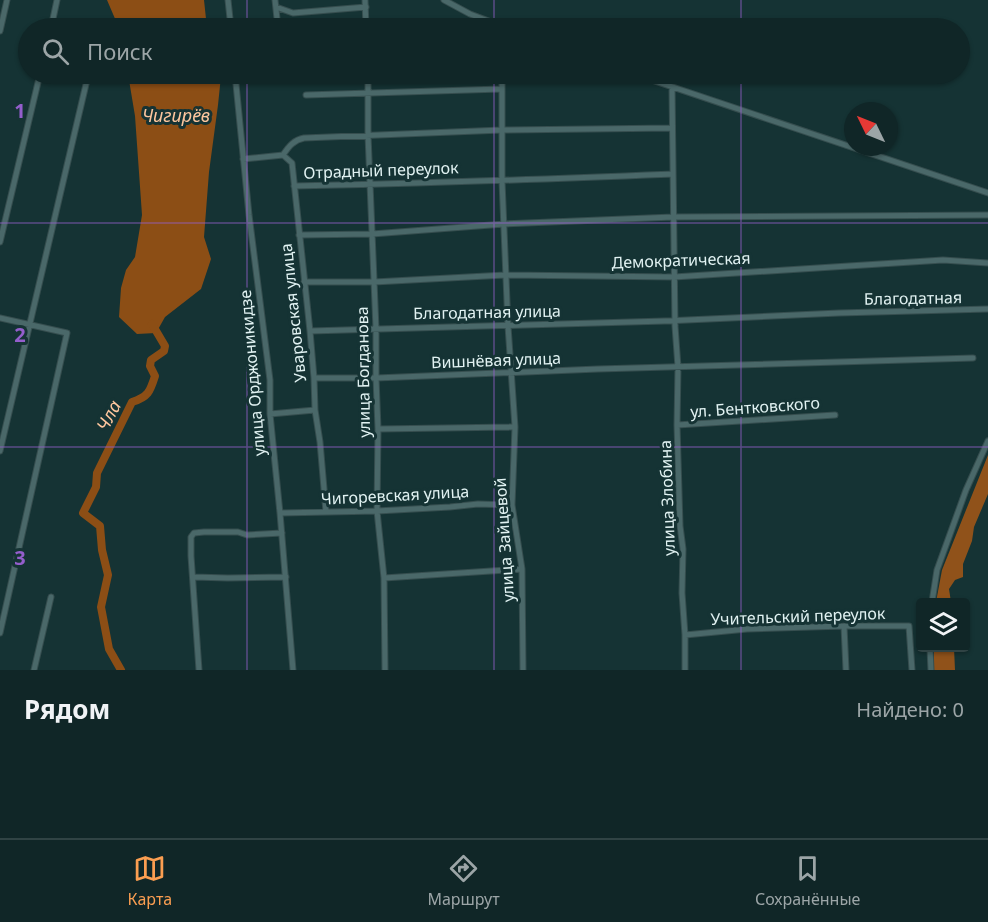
<!DOCTYPE html>
<html lang="ru">
<meta charset="utf-8">
<style>
body{margin:0;font-family:"Noto Sans",sans-serif;background:#1e3233;color:#f1f3f6}
.controls{position:absolute;right:18px;bottom:18px;display:grid;overflow:hidden;border-radius:6px;box-shadow:0 2px 4px #0004}
.controls button{width:54px;height:54px;display:grid;place-items:center;padding:0;border:0;border-bottom:2px solid #304344;background:#102627;color:#f1f3f6;font:30px sans-serif}
.compass{position:absolute;left:844px;top:102px;width:54px;height:54px;border-radius:50%;background:#102627;box-shadow:0 2px 4px #0004;rotate:313deg}
.list{margin:0;padding:0;list-style:none}
h2{display:flex;justify-content:space-between;align-items:center;height:78px;margin:0;padding:0 24px;font-size:26px}
h2 small{font-size:20px;font-weight:400;color:#9ca5a7}
.icon{flex:none;width:33px;height:33px;fill:none;stroke:currentColor;stroke-width:2;stroke-linecap:round;stroke-linejoin:round}
.map{position:relative;flex:none;width:988px;height:670px;overflow:hidden}
.search{position:absolute;background:#102627;box-shadow:0 2px 4px #0004;left:18px;right:18px;top:18px;height:66px;display:flex;align-items:center;gap:15px;box-sizing:border-box;padding:0 21px;border-radius:33px;color:#9ca5a7;font-size:22px}
.sheet{height:168px;background:#102627}
nav{display:flex;justify-content:space-around;align-items:center;box-sizing:border-box;height:84px;border-top:2px solid #304344;background:#102627;font-size:16px;color:#9ca5a7}
nav a{display:grid;justify-items:center;gap:3px}
nav .on{color:#fb9e51}
.map>svg:first-child{display:block}
</style>
<div class="map">
<svg width="988" height="670" viewBox="0 0 988 670">
<rect width="100%" height="100%" fill="#153334"/>
<path fill="#90521a" d="M988 455V494L974 527 972 541 963 564V577L955 580 949 589 951 602H936L942 570Z
M934 648H954L955 670H934Z"/>
<path fill="#8c4e15" d="M107 0H204L207 28H119Z
M128 74H220L221 76 218 105 209 172 204 237 211 259 201 289 165 317 156 333 137 334 119 317 121 288 126 270 135 257 142 215 135 116Z"/>
<g fill="none" stroke-linecap="round" stroke-linejoin="round">
<path stroke="#8c4e15" stroke-width="8" d="M121 670 109 649 101 607 108 575 102 550 100 526 83 513 96 487 97 473 132 402C148 397 150 392 155 376L150 366 151 360 164 351 165 346 152 324"/>
<g stroke="#364e4f" stroke-width="7">
<path id="minor" d="M228 0 231 28
M275 0 278 28
M365 0 366 28
M444 0 470 14 507 28
M276 7 293 13 366 7
M51 28 57 0
M0 31 7 0
M235 74 249 215 270 380V414L280 513 293 670
M368 74V135L376 329V378L378 429 377 511 384 578 385 670
M502 74V181L508 326 515 427 512 505 522 569 523 670
M634 74 988 193
M672 87 675 326 678 367 677 425 680 526 683 549 682 593 685 635V670
M306 95 501 89
M283 155C289 146 294 140 304 138L502 130 672 128
M243 159 283 155 292 163 310 331 314 378 315 410 320 442 326 512
M294 186C420 184 546 179 673 174
M299 235 372 234 504 224 673 217 988 215
M0 242 40 74
M304 282H374L505 275 674 277 943 260 988 263
M0 318 67 333 0 633
M310 331 665 321 839 313 988 309
M314 378H376L598 369 973 358
M270 414 315 410
M677 425 835 415
M378 429 515 427
M0 451 87 80
M280 513 377 511 450 507 478 504 512 505
M194 577 228 578 286 577
M384 578 522 569
M932 602 937 570 966 490 988 441
M844 626 846 670
M685 635 747 629 844 626H909L912 670
M930 648 931 670
M34 670 51 597
M199 670 191 556V537L194 533 204 532H238L247 535 282 533"/>
</g>
<use href="#minor" stroke="#4a6869" stroke-width="5"/>
</g>
<path fill="none" stroke="#945ecc" stroke-width="1.5" stroke-opacity="0.55" d="M247 0V28M494 0V28M741 0V28M247 74V670M494 74V670M741 74V670M0 223H988M0 447H988"/>
<g text-anchor="middle" stroke-width="6" stroke-linejoin="round" paint-order="stroke">
<g font-size="16" fill="#e1f2f2" stroke="#153334">
<text transform="translate(381 170) rotate(-2)" y="6">Отрадный переулок</text>
<text transform="translate(681 260) rotate(-2)" y="6">Демократическая</text>
<text transform="translate(913 298) rotate(-1)" y="6">Благодатная</text>
<text transform="translate(487 312) rotate(-1)" y="6">Благодатная улица</text>
<text transform="translate(293 313) rotate(-96)" y="6">Уваровская улица</text>
<text transform="translate(496 360) rotate(-2)" y="6">Вишнёвая улица</text>
<text transform="translate(363 372) rotate(-91)" y="6">улица Богданова</text>
<text transform="translate(252 373) rotate(-95)" y="6">улица Орджоникидзе</text>
<text transform="translate(755 407) rotate(-4)" y="6">ул. Бентковского</text>
<text transform="translate(395 495) rotate(-3)" y="6">Чигоревская улица</text>
<text transform="translate(667 498) rotate(-92)" y="6">улица Злобина</text>
<text transform="translate(504 540) rotate(-94)" y="6">улица Зайцевой</text>
<text transform="translate(798 616) rotate(-2)" y="6">Учительский переулок</text>
</g>
<g font-size="18" font-style="italic" fill="#fdc69e" stroke="#153334">
<text x="176" y="122">Чигирёв</text>
<text transform="translate(109 416) rotate(-62)" y="6">Чла</text>
</g>
</g>
<g font-size="20" text-anchor="middle" font-weight="bold" fill="#945ecc" stroke="#153334" stroke-width="6" stroke-linejoin="round" paint-order="stroke">
<text x="20" y="118">1</text>
<text x="20" y="342">2</text>
<text x="20" y="565">3</text>
</g>
</svg>
<div class="controls">
<button><svg class="icon" aria-label="layers" viewBox="0 0 24 24"><path d="M12 4l9 5-9 5-9-5zM3 14l9 5 9-5"/></svg></button>
</div>
<svg class="compass" viewBox="-18 -18 36 36"><path d="M0-13l5 13h-10z" fill="#e53935"/><path d="M0 13l5-13h-10z" fill="#9ca5a7"/></svg>
<div class="search"><svg class="icon" aria-label="search" viewBox="0 0 24 24"><circle cx="10" cy="10" r="6"/><path d="M15 15l6 6"/></svg>Поиск</div>
</div>
<section class="sheet">
<h2>Рядом<small>Найдено: 0</small></h2>
<ul class="list">
</ul>
</section>
<nav>
<a class="on"><svg class="icon" aria-label="map" viewBox="0 0 24 24"><path d="M3 6l6-2 6 2 6-2v14l-6 2-6-2-6 2zM9 4v14M15 6v14"/></svg>Карта</a>
<a><svg class="icon" aria-label="directions" viewBox="0 0 24 24"><path d="M12 3l9 9-9 9-9-9zM9 14v-3h6M13 9l2 2-2 2"/></svg>Маршрут</a>
<a><svg class="icon" aria-label="saved" viewBox="0 0 24 24"><path d="M7 4h10v16l-5-4-5 4z"/></svg>Сохранённые</a>
</nav>
